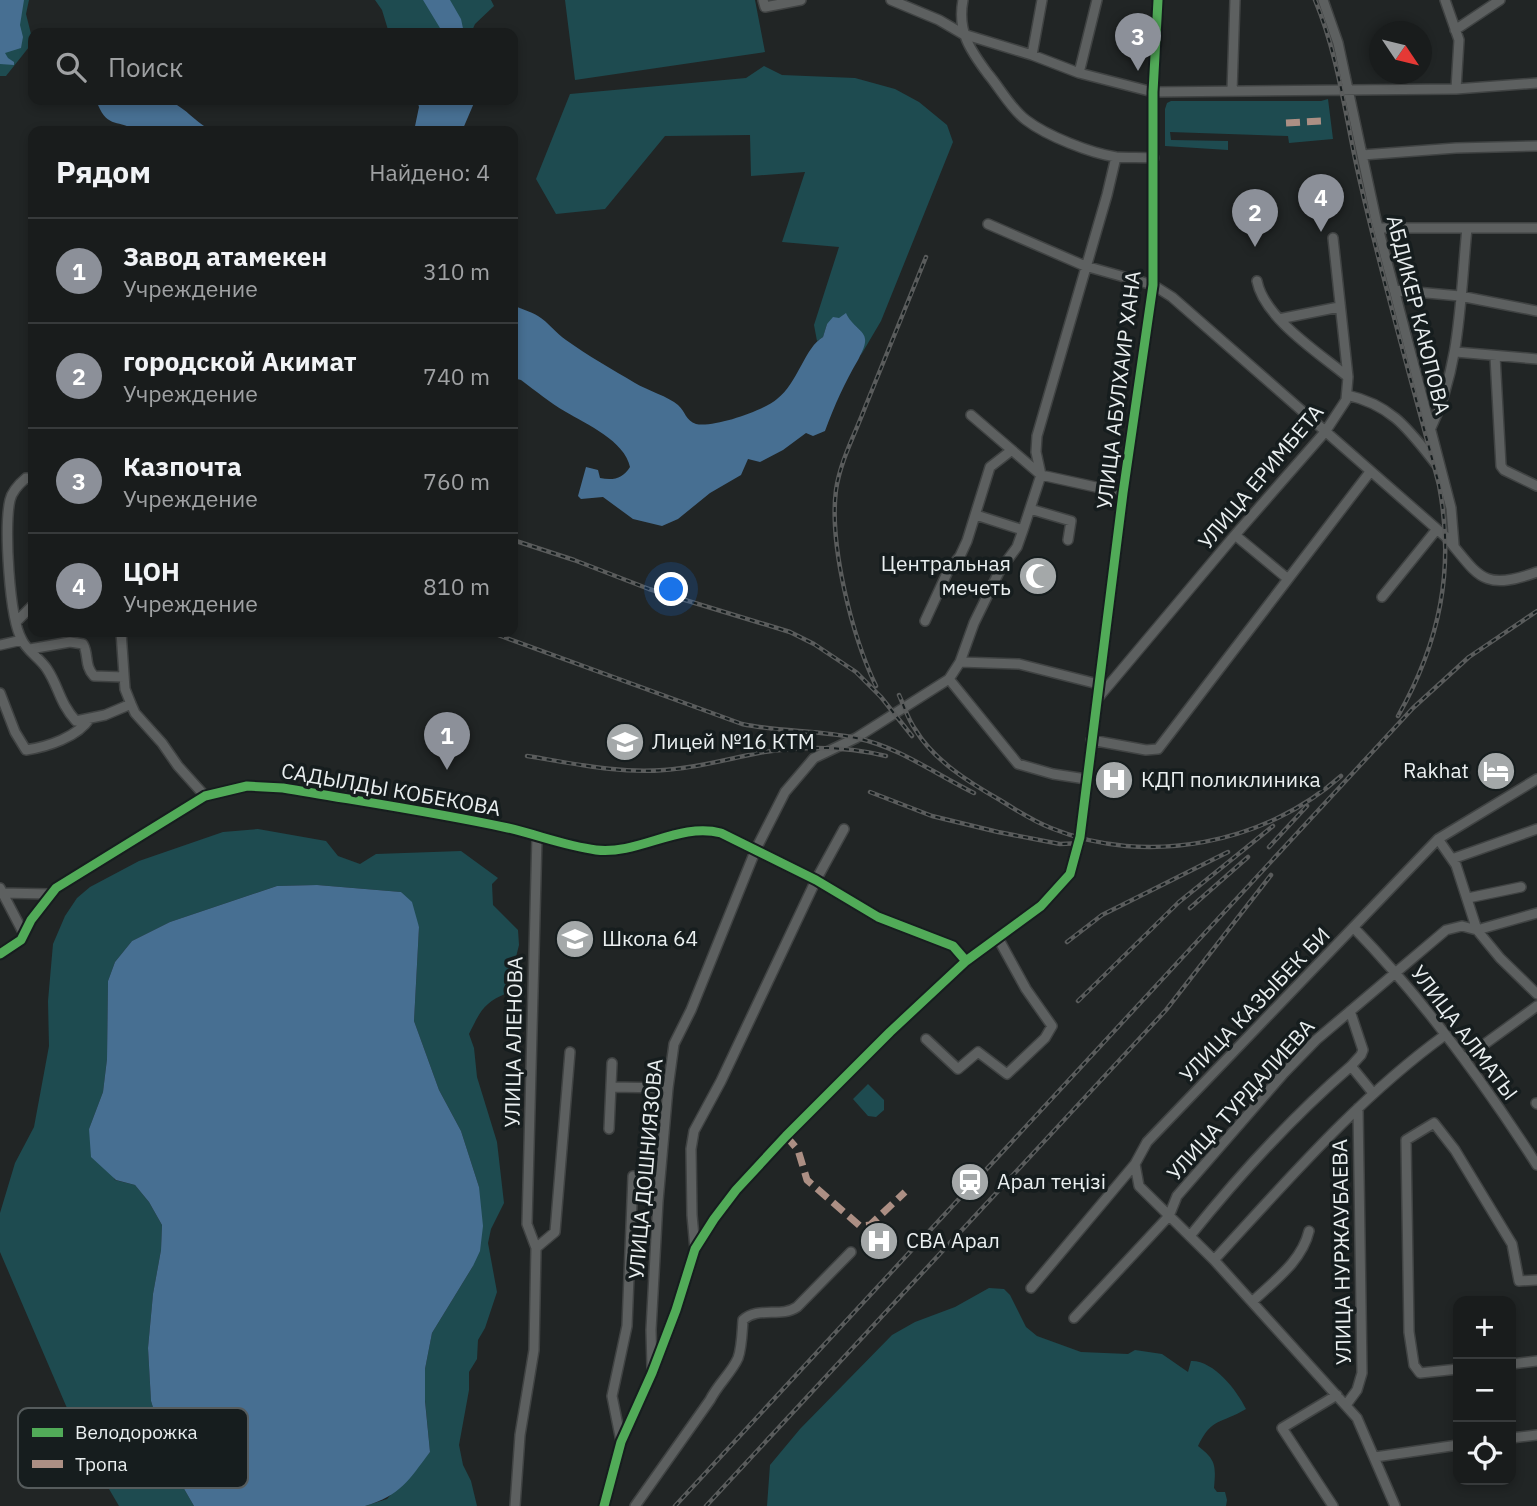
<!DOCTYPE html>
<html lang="ru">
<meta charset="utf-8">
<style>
body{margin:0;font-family:"IBM Plex Sans",sans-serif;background:#222525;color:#f1f3f6}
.controls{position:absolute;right:21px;bottom:21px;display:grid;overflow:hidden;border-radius:14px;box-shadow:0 4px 10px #0003}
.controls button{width:63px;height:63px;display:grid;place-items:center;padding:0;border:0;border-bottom:2px solid #373a3b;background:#191c1c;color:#f1f3f6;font:35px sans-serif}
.compass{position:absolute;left:1369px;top:21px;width:63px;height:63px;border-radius:50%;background:#191c1c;box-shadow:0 4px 10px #0003;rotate:125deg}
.you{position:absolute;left:672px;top:590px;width:24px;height:24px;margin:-18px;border:5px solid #fff;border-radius:50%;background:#1a73e8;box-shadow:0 0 0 10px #1a73e833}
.badge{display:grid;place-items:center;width:46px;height:46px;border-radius:50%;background:#8c9099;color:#fff;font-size:23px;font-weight:700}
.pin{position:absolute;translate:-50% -58px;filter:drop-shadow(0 2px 4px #0008)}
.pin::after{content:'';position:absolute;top:37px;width:24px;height:21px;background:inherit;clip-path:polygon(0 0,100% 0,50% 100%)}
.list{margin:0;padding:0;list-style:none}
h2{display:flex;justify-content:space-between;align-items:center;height:91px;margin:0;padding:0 28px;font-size:30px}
h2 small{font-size:23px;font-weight:400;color:#9fa1a3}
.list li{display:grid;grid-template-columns:46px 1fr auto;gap:21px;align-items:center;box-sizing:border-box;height:105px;padding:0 28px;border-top:2px solid #373a3b}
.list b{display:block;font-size:26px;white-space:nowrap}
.list p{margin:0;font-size:23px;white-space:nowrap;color:#9fa1a3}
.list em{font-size:23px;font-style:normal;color:#9fa1a3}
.icon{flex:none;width:38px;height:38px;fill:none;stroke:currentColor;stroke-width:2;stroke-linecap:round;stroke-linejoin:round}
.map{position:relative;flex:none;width:1537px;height:1506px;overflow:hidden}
.search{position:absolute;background:#191c1c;box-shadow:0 4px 10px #0003;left:28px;top:28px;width:490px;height:77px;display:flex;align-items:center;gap:18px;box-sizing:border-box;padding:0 24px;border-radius:14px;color:#9fa1a3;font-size:26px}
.panel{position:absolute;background:#191c1c;box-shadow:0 4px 10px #0003;left:28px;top:126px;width:490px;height:511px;border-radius:14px}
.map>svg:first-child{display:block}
</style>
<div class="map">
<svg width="1537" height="1506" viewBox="0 0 1537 1506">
<rect width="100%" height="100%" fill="#212525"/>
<path fill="#1e4b50" d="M0 0H29L26 14 33 42 6 76H0Z
M375 0H491L494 6 475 24 471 33H389L382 10Z
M565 0H755L765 52 575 80Z
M764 66 782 75 855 78 895 89 919 102 947 125 953 142 881 321 861 355C868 333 860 326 839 318L827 324 823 337 817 341 814 325 839 247 782 242 805 172 751 176 750 135 665 136 605 209 556 214 536 179 570 94 746 78Z
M1328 99 1333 139 1289 143 1288 136 1170 132 1171 140 1228 141V150L1165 146V109L1167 103 1171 101H1321Z
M258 829 326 841 338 856 360 864 376 854 461 851 498 878 492 884 493 905 518 930 519 945 507 993C483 1003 480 1012 469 1034L474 1048 477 1077 497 1142 504 1203 491 1229 488 1243 497 1292 485 1328 478 1340 477 1359 469 1372V1390L459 1445 463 1465 471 1481 477 1506H365L387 1499 430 1452 425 1400V1369L432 1333 473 1266 479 1187 461 1131 439 1090 414 1021 419 927 401 892 317 885 277 886 170 922 132 941 115 962 108 981 107 1059 103 1092 89 1129 115 1180 135 1185 149 1202 162 1225 161 1250 153 1294 148 1348 151 1401 172 1468 194 1506H119L82 1443 0 1252V1213L15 1163 34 1127 49 1046 48 1001 53 944 65 916 77 898 90 887 139 861 223 832Z
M868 1084 884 1100V1110L876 1117 868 1116 853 1099Z
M989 1288 1004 1289 1010 1295 1026 1327 1037 1336 1081 1352 1128 1354 1135 1350 1162 1354 1188 1372 1191 1361C1213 1360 1237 1390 1246 1409 1221 1424 1212 1417 1198 1446 1216 1460 1216 1465 1214 1488L1217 1492H1225L1227 1500 1226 1506H767L770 1465 800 1429 892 1335 915 1322 955 1307Z"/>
<path fill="#476f92" d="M0 0H24L20 25 23 37 21 48 5 53 8 58 14 62V65L0 64Z
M423 0H450L461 19 464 33H443Z
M82 100C104 100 160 95 177 105 190 113 199 125 213 131H137C119 119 108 129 98 105Z
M417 100H472L474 103 462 131H414L419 107Z
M513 305C521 309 530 311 538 316 548 322 556 333 566 340 588 356 612 369 635 383 647 390 669 397 678 405 685 411 686 421 696 424 713 428 763 411 777 399 798 383 805 347 823 337L827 324 833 317 839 318 846 313C851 325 865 331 865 339 866 345 861 354 858 360 844 384 835 404 825 431L813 436 806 433 783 450 760 462 748 459 741 475 710 493 678 519 662 526 633 519 603 497 581 499 578 496 586 467 598 470 600 478C614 481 623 478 630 467 625 441 586 424 566 412 550 403 536 391 521 380L513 378Z
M317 885 401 892 412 902 419 927 414 1021 439 1090 461 1131 479 1187 483 1226 480 1251 473 1266 432 1333 425 1369V1401L430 1452C408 1481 401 1495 365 1506H194L172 1468 151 1401 148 1348 153 1294 161 1250 162 1225 149 1202 135 1185 116 1180 91 1157 89 1129 103 1092 107 1059 108 981 115 962 132 941 170 922 277 886Z"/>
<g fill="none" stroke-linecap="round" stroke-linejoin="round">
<g stroke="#404343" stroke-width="12">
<path id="minor" d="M763 0 765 7 801 0
M891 0 939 20 963 34 1032 55 1079 73 1153 92 1456 89 1537 83
M963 0C957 31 970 50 988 74 1000 88 1011 109 1026 120 1047 136 1090 153 1116 157 1128 158 1142 157 1154 158
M1323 0 1338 43 1376 220 1451 508 1454 545
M1445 0 1459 40 1456 89
M1455 30 1500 0
M1032 55 1042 0
M1079 73 1097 0
M1232 91 1235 0
M1362 155 1456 148 1537 146
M988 224 1085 266 1153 285 1172 297 1446 537C1479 576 1482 592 1537 572
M1378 228H1537
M1257 281C1264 318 1319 353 1348 377
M1394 290 1460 296 1537 311
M1279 319 1339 307
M1456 352 1537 359
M1495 356 1501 466 1504 470 1537 486
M1347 395C1392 405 1409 430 1436 464
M971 415 1041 475 1123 493
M1430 430C1461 366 1460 298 1467 228
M33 479 26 478C19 484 12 491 10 500 4 525 9 618 22 640 27 651 40 658 47 669 59 687 59 702 76 721L105 715 131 704
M1030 509 1071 521 1068 540
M976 515 1023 530
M1235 535 1288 579
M1382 597 1437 529
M925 621 948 571 960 556 967 541 990 467 1012 450
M16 622 33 605
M121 632 125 689 131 704 135 713 162 743 178 766 205 796
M0 645 22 640
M30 649 70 642 83 644C89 654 84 666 94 676L124 677
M949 679 1018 764 1053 774 1086 779
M1098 684 1019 664 960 662 974 623 1000 570 1017 547 1023 530 1041 475 1036 452 1037 436 1107 195 1116 157
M0 693 15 732 26 750C47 747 78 737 90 718
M1098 698 1235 535 1325 432 1346 400 1348 377 1333 238
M1091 740 1146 750 1158 749 1370 472
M1438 839 1456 865 1477 930 1500 958 1537 994
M1452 859 1537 829
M0 888 24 934
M2 893 50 894
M1468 898 1521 887
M1354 928C1424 1000 1483 1081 1537 1165
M0 954 21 940 31 920 56 888 205 796 247 786 283 788C358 801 434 812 508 828 538 835 566 846 596 850 639 855 679 822 721 833L816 880 878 917 953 946 966 961
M1350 1011 1363 1050 1361 1055 1351 1066 1373 1093
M926 1039 958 1069 978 1052 1007 1074 1045 1038 1052 1026 1026 989 998 938
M1464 1059 1537 1006
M611 1087 668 1088
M1536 1103 1537 1104
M609 1129 612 1063
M1135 1164 1139 1186 1214 1260 1357 1418 1395 1506
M1190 1236C1239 1175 1292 1117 1351 1066
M536 1248 527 1224 537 836
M695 1249 692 1215 691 1149 694 1131 721 1081 816 880 844 829
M1214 1260C1287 1181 1358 1098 1445 1035
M1031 1288 1135 1164 1147 1142 1438 839 1537 779
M1252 1302C1274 1281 1302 1261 1309 1231
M1074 1318 1169 1216 1177 1196 1284 1073 1316 1040 1446 930 1462 926 1477 930 1537 913
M1511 1364 1537 1361
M652 1367 651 1330 658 1201 668 1088 674 1044 691 1010 756 849 785 792 814 758 856 738 949 679 960 662
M1458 1369 1420 1373 1414 1365 1409 1332 1406 1140 1434 1123 1455 1150 1512 1244 1519 1281 1537 1280
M1346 1405 1357 1390 1362 1373 1358 1108
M1511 1438 1537 1435
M621 1441 612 1396 627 1326 633 1176
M1375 1457 1458 1445
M515 1506 520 1435 534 1350 536 1248 555 1232 570 1052
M604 1506 621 1442 652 1373 676 1310 695 1249 714 1219 736 1190 786 1136 890 1032 966 961 1041 906 1070 874 1080 837 1123 493 1153 285V92L1158 0
M635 1506 710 1400C718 1384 732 1372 738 1358 742 1347 742 1332 743 1320 758 1306 781 1318 797 1307L851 1252
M1333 1506 1282 1428 1337 1395"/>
</g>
<use href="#minor" stroke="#5d6060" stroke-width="9"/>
<g stroke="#5a5c5c" stroke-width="4.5">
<path id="rail" d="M1315 0C1340 60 1346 123 1361 186 1384 286 1413 386 1439 485 1455 569 1440 642 1398 716
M513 540 574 560 649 589 790 632 814 644 856 672 881 697 912 736
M490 632 742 724C780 732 818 730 856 738 899 747 935 774 974 793
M876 686C852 636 829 545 836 490 840 461 856 432 866 405 886 356 906 307 926 257
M899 695C904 706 908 719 915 729 933 760 970 783 1000 800 1016 810 1033 821 1051 828 1146 867 1265 844 1341 776
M527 756C572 763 618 774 664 770 698 768 731 758 764 752 805 746 846 746 886 756
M870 792 932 816 998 832 1060 844 1083 843
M1269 847 1307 806
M1190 908 1248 857
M1067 942 1102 915 1228 852
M1078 1001 1179 902 1273 826
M675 1506 1413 708 1469 657 1537 611
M706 1506 1166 1010 1271 875"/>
</g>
<use href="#rail" stroke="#161d1e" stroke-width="2" stroke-dasharray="5" stroke-linecap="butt"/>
<path stroke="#ac8f84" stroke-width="7" stroke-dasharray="14 7" stroke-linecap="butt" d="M1286 123 1322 121
M786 1136 798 1150 807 1180 860 1226 870 1225 905 1192"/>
<g stroke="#161d1e" stroke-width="13">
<path id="cycleway" d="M0 954 21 940 31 920 56 888 205 796 247 786 283 788C358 801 434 812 508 828 538 835 566 846 596 850 639 855 679 822 721 833L816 880 878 917 953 946 966 961
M604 1506 621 1442 652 1373 676 1310 695 1249 714 1219 736 1190 786 1136 890 1032 966 961 1041 906 1070 874 1080 837 1123 493 1153 285V92L1158 0"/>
</g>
<use href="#cycleway" stroke="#51ab58" stroke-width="9"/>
</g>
<defs>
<g id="mosque-disc" transform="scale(2.0125)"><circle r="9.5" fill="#a4a8a9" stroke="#161d1e"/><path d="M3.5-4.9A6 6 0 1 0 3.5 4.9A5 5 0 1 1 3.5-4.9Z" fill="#fff"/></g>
<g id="school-disc" transform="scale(2.0125)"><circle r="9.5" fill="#a4a8a9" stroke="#161d1e"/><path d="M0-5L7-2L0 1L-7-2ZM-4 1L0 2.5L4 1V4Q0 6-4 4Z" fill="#fff"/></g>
<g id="hotel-disc" transform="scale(2.0125)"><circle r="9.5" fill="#a4a8a9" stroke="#161d1e"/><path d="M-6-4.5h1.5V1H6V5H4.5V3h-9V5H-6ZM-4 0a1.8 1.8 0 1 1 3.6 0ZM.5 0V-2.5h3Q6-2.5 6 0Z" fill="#fff"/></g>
<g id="hospital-disc" transform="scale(2.0125)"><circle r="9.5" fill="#a4a8a9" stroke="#161d1e"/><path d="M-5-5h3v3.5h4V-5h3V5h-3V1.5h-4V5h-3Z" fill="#fff"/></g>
<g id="station-disc" transform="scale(2.0125)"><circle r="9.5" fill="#a4a8a9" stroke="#161d1e"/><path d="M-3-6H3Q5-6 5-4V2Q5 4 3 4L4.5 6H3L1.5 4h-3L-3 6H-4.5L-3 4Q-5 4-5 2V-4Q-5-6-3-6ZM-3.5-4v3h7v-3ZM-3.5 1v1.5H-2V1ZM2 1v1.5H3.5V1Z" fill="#fff"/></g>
</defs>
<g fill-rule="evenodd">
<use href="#mosque-disc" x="1038" y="576"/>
<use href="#school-disc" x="625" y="742"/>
<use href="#hotel-disc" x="1496" y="771"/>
<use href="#hospital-disc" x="1114" y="780"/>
<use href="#school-disc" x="575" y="939"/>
<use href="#station-disc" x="970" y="1182"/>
<use href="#hospital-disc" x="879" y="1241"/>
</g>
<g text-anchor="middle" stroke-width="7" stroke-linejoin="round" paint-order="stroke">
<g font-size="21" fill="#eaeff0" stroke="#161d1e">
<text transform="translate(1418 315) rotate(76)" y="7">АБДИКЕР КАЮПОВА</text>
<text transform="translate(1119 390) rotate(-83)" y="7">УЛИЦА АБУЛХАИР ХАНА</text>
<text transform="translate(1261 477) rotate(-50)" y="7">УЛИЦА ЕРИМБЕТА</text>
<text transform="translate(391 790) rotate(10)" y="7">САДЫЛДЫ КОБЕКОВА</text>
<text transform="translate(1255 1005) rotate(-46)" y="7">УЛИЦА КАЗЫБЕК БИ</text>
<text transform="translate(1464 1033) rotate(53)" y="7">УЛИЦА АЛМАТЫ</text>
<text transform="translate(514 1042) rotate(-89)" y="7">УЛИЦА АЛЕНОВА</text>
<text transform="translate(1241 1100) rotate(-48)" y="7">УЛИЦА ТУРДАЛИЕВА</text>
<text transform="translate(646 1169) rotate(-85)" y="7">УЛИЦА ДОШНИЯЗОВА</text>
<text transform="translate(1342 1252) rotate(-91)" y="7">УЛИЦА НУРЖАУБАЕВА</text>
</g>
<g font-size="21" fill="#eaeff0" stroke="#161d1e" text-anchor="start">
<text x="1011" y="571" text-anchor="end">Центральная<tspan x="1011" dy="24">мечеть</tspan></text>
<text x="652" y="749">Лицей №16 КТМ</text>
<text x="1469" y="778" text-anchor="end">Rakhat</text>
<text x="1141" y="787">КДП поликлиника</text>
<text x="602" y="946">Школа 64</text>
<text x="997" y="1189">Арал теңізі</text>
<text x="906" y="1248">СВА Арал</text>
</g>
</g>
<rect x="18" y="1408" width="230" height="80" rx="10" fill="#161d1e" stroke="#565c5d" stroke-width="2"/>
<rect x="32" y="1428" width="31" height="9" fill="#51ab58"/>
<rect x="32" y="1460" width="31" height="8" fill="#ac8f84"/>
<g font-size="19" fill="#eaeff0">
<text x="75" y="1439">Велодорожка</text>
<text x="75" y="1471">Тропа</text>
</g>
</svg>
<div class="controls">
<button>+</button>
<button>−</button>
<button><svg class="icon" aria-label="locate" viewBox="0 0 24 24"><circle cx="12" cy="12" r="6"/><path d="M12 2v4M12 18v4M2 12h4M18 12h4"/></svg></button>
</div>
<svg class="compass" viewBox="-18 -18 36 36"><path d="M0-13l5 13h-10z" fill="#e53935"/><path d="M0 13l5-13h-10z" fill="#9fa1a3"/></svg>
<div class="you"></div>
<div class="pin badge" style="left:447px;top:770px">1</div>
<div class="pin badge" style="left:1255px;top:247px">2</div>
<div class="pin badge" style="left:1138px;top:71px">3</div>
<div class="pin badge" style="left:1321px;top:232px">4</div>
<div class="search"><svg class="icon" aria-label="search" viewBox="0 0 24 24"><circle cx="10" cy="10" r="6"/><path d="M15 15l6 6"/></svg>Поиск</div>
<section class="panel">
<h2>Рядом<small>Найдено: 4</small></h2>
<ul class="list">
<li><span class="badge">1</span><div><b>Завод атамекен</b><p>Учреждение</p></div><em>310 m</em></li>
<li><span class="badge">2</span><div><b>городской Акимат</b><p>Учреждение</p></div><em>740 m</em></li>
<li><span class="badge">3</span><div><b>Казпочта</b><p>Учреждение</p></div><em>760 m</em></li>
<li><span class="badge">4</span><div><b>ЦОН</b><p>Учреждение</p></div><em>810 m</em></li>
</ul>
</section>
</div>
